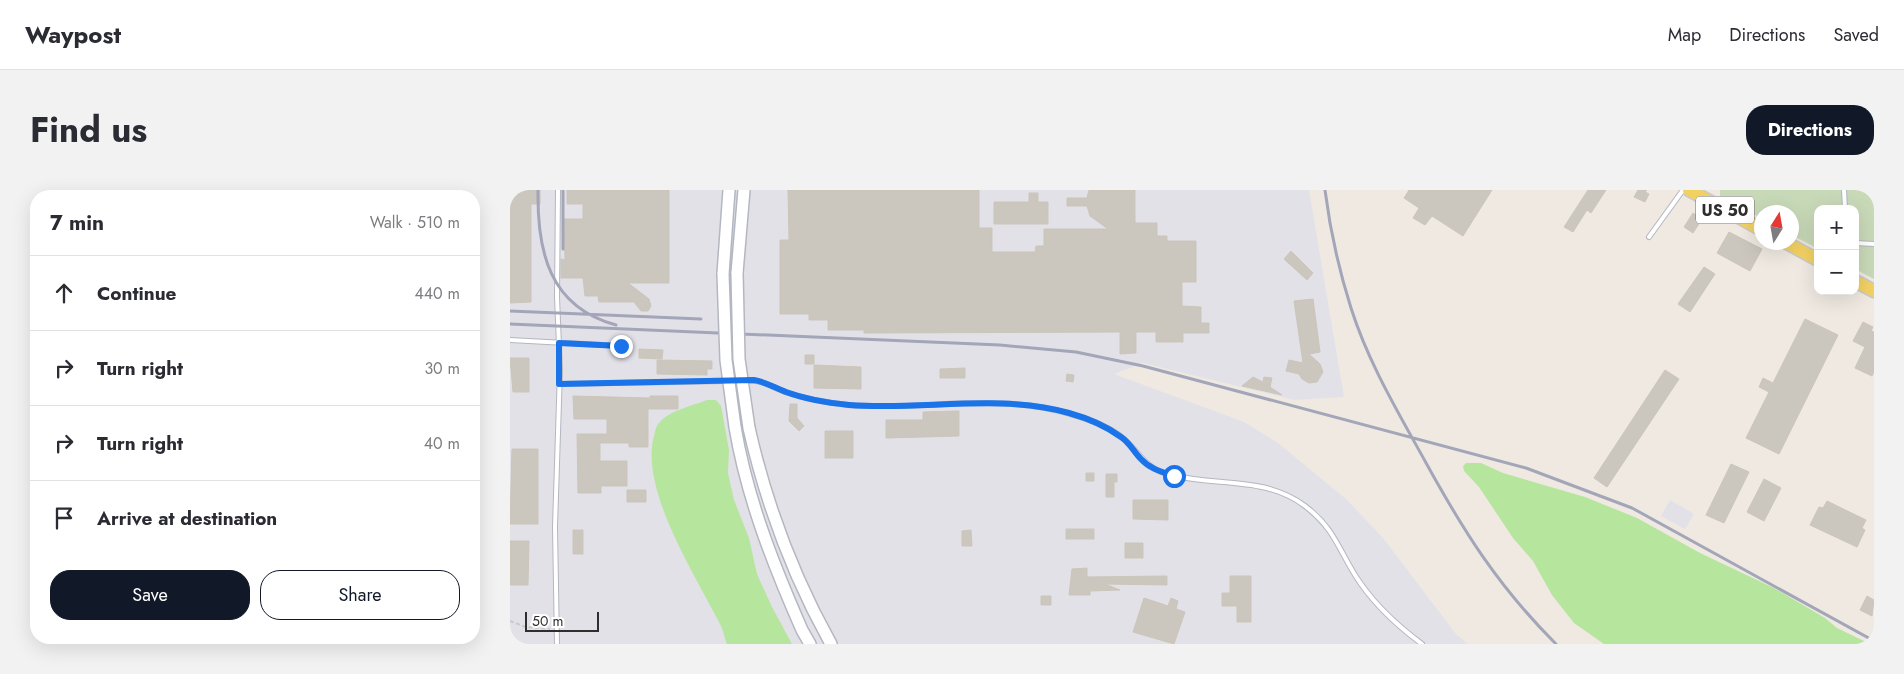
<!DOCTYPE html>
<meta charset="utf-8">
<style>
body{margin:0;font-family:Jost,sans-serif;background:#f2f2f3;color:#2b2b33}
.controls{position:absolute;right:15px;top:15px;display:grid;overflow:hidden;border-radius:10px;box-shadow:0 5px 20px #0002}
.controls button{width:45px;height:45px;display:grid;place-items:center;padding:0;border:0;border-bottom:1px solid #e1e1e2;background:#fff;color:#2b2b33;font:25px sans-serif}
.compass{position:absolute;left:1244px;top:15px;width:45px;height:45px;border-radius:50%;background:#fff;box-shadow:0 5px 20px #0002;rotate:11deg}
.scale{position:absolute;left:15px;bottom:12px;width:74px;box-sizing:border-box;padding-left:5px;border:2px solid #2e2e2e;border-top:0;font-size:14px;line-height:18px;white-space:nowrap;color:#2e2e2e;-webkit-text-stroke:4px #fff;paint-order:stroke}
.stop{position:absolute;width:15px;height:15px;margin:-11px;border:4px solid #1a73e8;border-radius:50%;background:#fff}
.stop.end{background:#1a73e8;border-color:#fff;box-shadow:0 1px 5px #0008}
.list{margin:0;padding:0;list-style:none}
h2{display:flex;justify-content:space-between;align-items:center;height:65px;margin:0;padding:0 20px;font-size:21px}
h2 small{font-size:16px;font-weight:400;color:#7c7c81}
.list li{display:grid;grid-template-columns:32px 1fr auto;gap:15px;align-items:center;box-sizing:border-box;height:75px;padding:0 20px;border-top:1px solid #e1e1e2}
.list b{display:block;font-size:19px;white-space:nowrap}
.list em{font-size:16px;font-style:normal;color:#7c7c81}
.actions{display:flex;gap:10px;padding:15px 20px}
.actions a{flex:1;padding:11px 0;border:1px solid #111827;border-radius:20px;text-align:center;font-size:18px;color:#111827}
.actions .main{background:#111827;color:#fff}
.icon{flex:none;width:28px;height:28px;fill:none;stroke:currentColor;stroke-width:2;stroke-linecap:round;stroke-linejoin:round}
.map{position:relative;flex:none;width:1364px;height:454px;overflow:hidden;border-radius:20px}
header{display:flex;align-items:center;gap:30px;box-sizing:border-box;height:70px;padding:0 25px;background:#fff;border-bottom:1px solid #e1e1e2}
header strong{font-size:24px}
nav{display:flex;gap:28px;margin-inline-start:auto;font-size:18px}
.intro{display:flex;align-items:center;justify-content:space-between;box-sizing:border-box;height:120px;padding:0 30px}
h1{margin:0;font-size:35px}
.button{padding:12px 22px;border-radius:20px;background:#111827;color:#fff;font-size:18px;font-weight:700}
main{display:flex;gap:30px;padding:0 30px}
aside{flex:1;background:#fff;border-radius:20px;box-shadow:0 5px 20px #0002}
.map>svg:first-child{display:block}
</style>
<header>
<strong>Waypost</strong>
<nav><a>Map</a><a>Directions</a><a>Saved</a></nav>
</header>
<div class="intro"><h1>Find us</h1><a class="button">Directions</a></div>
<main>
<aside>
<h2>7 min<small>Walk · 510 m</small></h2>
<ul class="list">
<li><svg class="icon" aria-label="ahead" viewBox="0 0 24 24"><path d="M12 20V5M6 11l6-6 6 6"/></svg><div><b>Continue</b></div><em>440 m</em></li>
<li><svg class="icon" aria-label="right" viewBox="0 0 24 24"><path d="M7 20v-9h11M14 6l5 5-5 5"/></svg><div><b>Turn right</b></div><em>30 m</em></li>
<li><svg class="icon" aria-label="right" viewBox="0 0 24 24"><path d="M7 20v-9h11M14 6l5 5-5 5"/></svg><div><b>Turn right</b></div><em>40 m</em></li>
<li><svg class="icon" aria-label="arrive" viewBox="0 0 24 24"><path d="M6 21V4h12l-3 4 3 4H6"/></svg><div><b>Arrive at destination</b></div></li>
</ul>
<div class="actions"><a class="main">Save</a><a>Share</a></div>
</aside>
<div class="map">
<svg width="1364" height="454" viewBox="0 0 1364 454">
<rect width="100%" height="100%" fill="#efe9e1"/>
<path fill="#e3e1e8" d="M0 0H799L834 207 784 210 633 173 604 184 734 232 768 253 836 309 873 348 946 444 958 454H0Z
M1160 310 1184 324 1175 339 1151 326Z"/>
<path fill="#b6e59e" d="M197 210H206L211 216 219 260 218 283 224 310 239 348 247 384 262 417 282 454H217C214 448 214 442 211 436 187 388 132 304 143 250 145 244 145 237 149 233 160 220 182 216 197 210Z
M956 273H971L993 283 1075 307 1127 328 1190 363 1264 398 1315 428 1327 438 1360 454H1094L1064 433 1042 405 1023 371 1003 348 969 297 954 281 953 276Z"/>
<path fill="#c8d9b8" d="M1210 0H1364V89L1345 79V19H1308V59L1282 45V22H1252L1251 28 1210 6Z"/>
<path fill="#cbc7bf" stroke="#cbc5ba" d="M0 0H30V14H21V112L0 113Z
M57 0H159V93H118L139 109 141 116 138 121H131L124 112H89L88 106H75L73 88H51V69L55 70 54 29H73V14H57Z
M278 0H469V38H482V62H525L526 56H534V39H598L580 26 577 16H557V8H577L579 0H625V33H647V46H657V51H686V92H672V116L691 117V133H699V143H673V152H646V142H626V163L610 164V142L354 143V140H318V130H299V124H270V50H279Z
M899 0H982L953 46 922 26 915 35 903 28 909 18 894 8Z
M1078 0H1096L1081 23 1077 20 1063 42 1054 37Z
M1128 0H1137L1135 2 1139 4 1135 12 1124 7Z
M519 3H528V12H538V34H484V12H519Z
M1183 23 1192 29 1183 43 1174 37Z
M1219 42 1252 59 1240 81 1207 63Z
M781 61 803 83 797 90 774 69Z
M1194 77 1205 84 1180 122 1168 114Z
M803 109 810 162 799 164 810 174 813 182 807 192 799 193 792 189 789 184 776 181 779 170 793 173 784 111Z
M1295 129 1328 145 1269 264 1236 248 1259 202 1249 197 1253 188 1263 193Z
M1353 132 1363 137 1361 141 1364 142V182L1362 186 1345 178 1355 157 1343 151Z
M129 159 153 160 152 169 129 168Z
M295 165H304V174H295Z
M0 168H19V202H3Z
M147 170 202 171V179H197V185L147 184Z
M304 175 351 177V199L304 198Z
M455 178V188H430V179Z
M1155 180 1169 189 1097 297 1084 288Z
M557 184 564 185 563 192 556 191Z
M743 187 753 192 754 187 762 188 760 197 772 205 732 196Z
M63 206 140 208V206H168V219H138V257H119V253H90V271H117V296H91V303H68L67 244H97V229H64Z
M280 214H287V228L294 236 289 241 279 231Z
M449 221V246L376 248V230H413V222Z
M315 241H343V268H315Z
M2 259H28V334H0Z
M1221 274 1239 282 1214 333 1196 325Z
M576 283H584V291H576Z
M596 284H607V292H604V307H596Z
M1254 289 1271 298 1254 331 1237 322Z
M117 300H136V312H117Z
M623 310H658V330L623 329Z
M1317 311 1356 330 1352 338 1355 340 1347 357 1300 335 1309 317 1313 318Z
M556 339H584V349H556Z
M63 340H73V364H63Z
M461 340 462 356H452V341Z
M0 351H19L18 395H0Z
M615 353H633V368H615Z
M577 378V387L657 386V395L595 394 610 400 580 401V405H559L562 379Z
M720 386H741V432H727V416H712V403H720Z
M531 406H541V415H531Z
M1357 406 1364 410 1362 426 1350 420Z
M634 408 658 416 661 408 668 411 666 419 675 422 664 454 623 442Z"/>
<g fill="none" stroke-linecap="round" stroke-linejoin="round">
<g stroke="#b4b7c1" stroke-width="6">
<path id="service" d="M1334 0 1335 19
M1139 47 1173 0
M1345 53 1364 54
M0 150 111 156
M234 190C254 190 261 197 278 203 297 209 319 213 339 215 412 221 489 202 560 224 579 229 598 236 613 248 633 266 635 280 665 286 710 296 757 287 795 316 827 340 830 365 851 394 868 418 889 437 912 454
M49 194 217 191
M47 454 45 337 50 180 47 107 48 0"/>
</g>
<g stroke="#b4b7c1" stroke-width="14">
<path id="secondary" d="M227 83 234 0
M213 84 219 0
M225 237C237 308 263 374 292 440L300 454
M239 238C256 313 283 386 321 454"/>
</g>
<g stroke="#c9c9c9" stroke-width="15">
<path id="primary" d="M1179 0 1252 40
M1275 52 1308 70
M1345 91 1364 101"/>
</g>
<path stroke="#c9c9c9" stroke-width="2" stroke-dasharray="4 2.5" stroke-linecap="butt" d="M0 431 16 437 40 439"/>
<use href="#service" stroke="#fff" stroke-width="4"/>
<use href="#secondary" stroke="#fff" stroke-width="11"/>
<use href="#primary" stroke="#f2d163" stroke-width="12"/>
<path stroke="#a3a6b8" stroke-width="3" d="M28 0C27 61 39 117 106 135
M815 0C820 40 829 80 841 118 858 172 888 222 915 271 954 342 988 396 1046 454
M53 59V0
M0 121 191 129
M0 134 490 155 566 162 633 176 1016 278 1122 318 1364 451"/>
<g stroke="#b4b7c1" stroke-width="14" stroke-linecap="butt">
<path id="secondary-bridge" d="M227 83 229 169 239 238
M213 84 216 170 225 237"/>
</g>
<use href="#secondary-bridge" stroke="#fff" stroke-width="11"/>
</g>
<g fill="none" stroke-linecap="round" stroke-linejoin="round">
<path stroke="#1a73e8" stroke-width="6" d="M111 156 49 153V194L244 190C256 192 265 198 276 202 295 209 319 213 339 215 412 221 488 203 559 223 577 228 596 236 611 247 620 253 624 262 631 269 640 279 652 282 664 286"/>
</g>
<g text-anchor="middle" stroke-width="5" stroke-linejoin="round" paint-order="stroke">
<rect fill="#fff" stroke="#6d6d6d" stroke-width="1" x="1186" y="6.5" width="58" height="27" rx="4"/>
<g font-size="16" font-weight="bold" fill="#2e2e2e">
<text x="1215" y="26">US 50</text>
</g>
</g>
</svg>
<div class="controls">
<button>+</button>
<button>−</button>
</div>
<svg class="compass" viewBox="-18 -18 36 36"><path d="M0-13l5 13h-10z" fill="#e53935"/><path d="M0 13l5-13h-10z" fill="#7c7c81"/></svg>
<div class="scale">50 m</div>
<div class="stop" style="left:664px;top:286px"></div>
<div class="stop end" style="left:111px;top:156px"></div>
</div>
</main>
